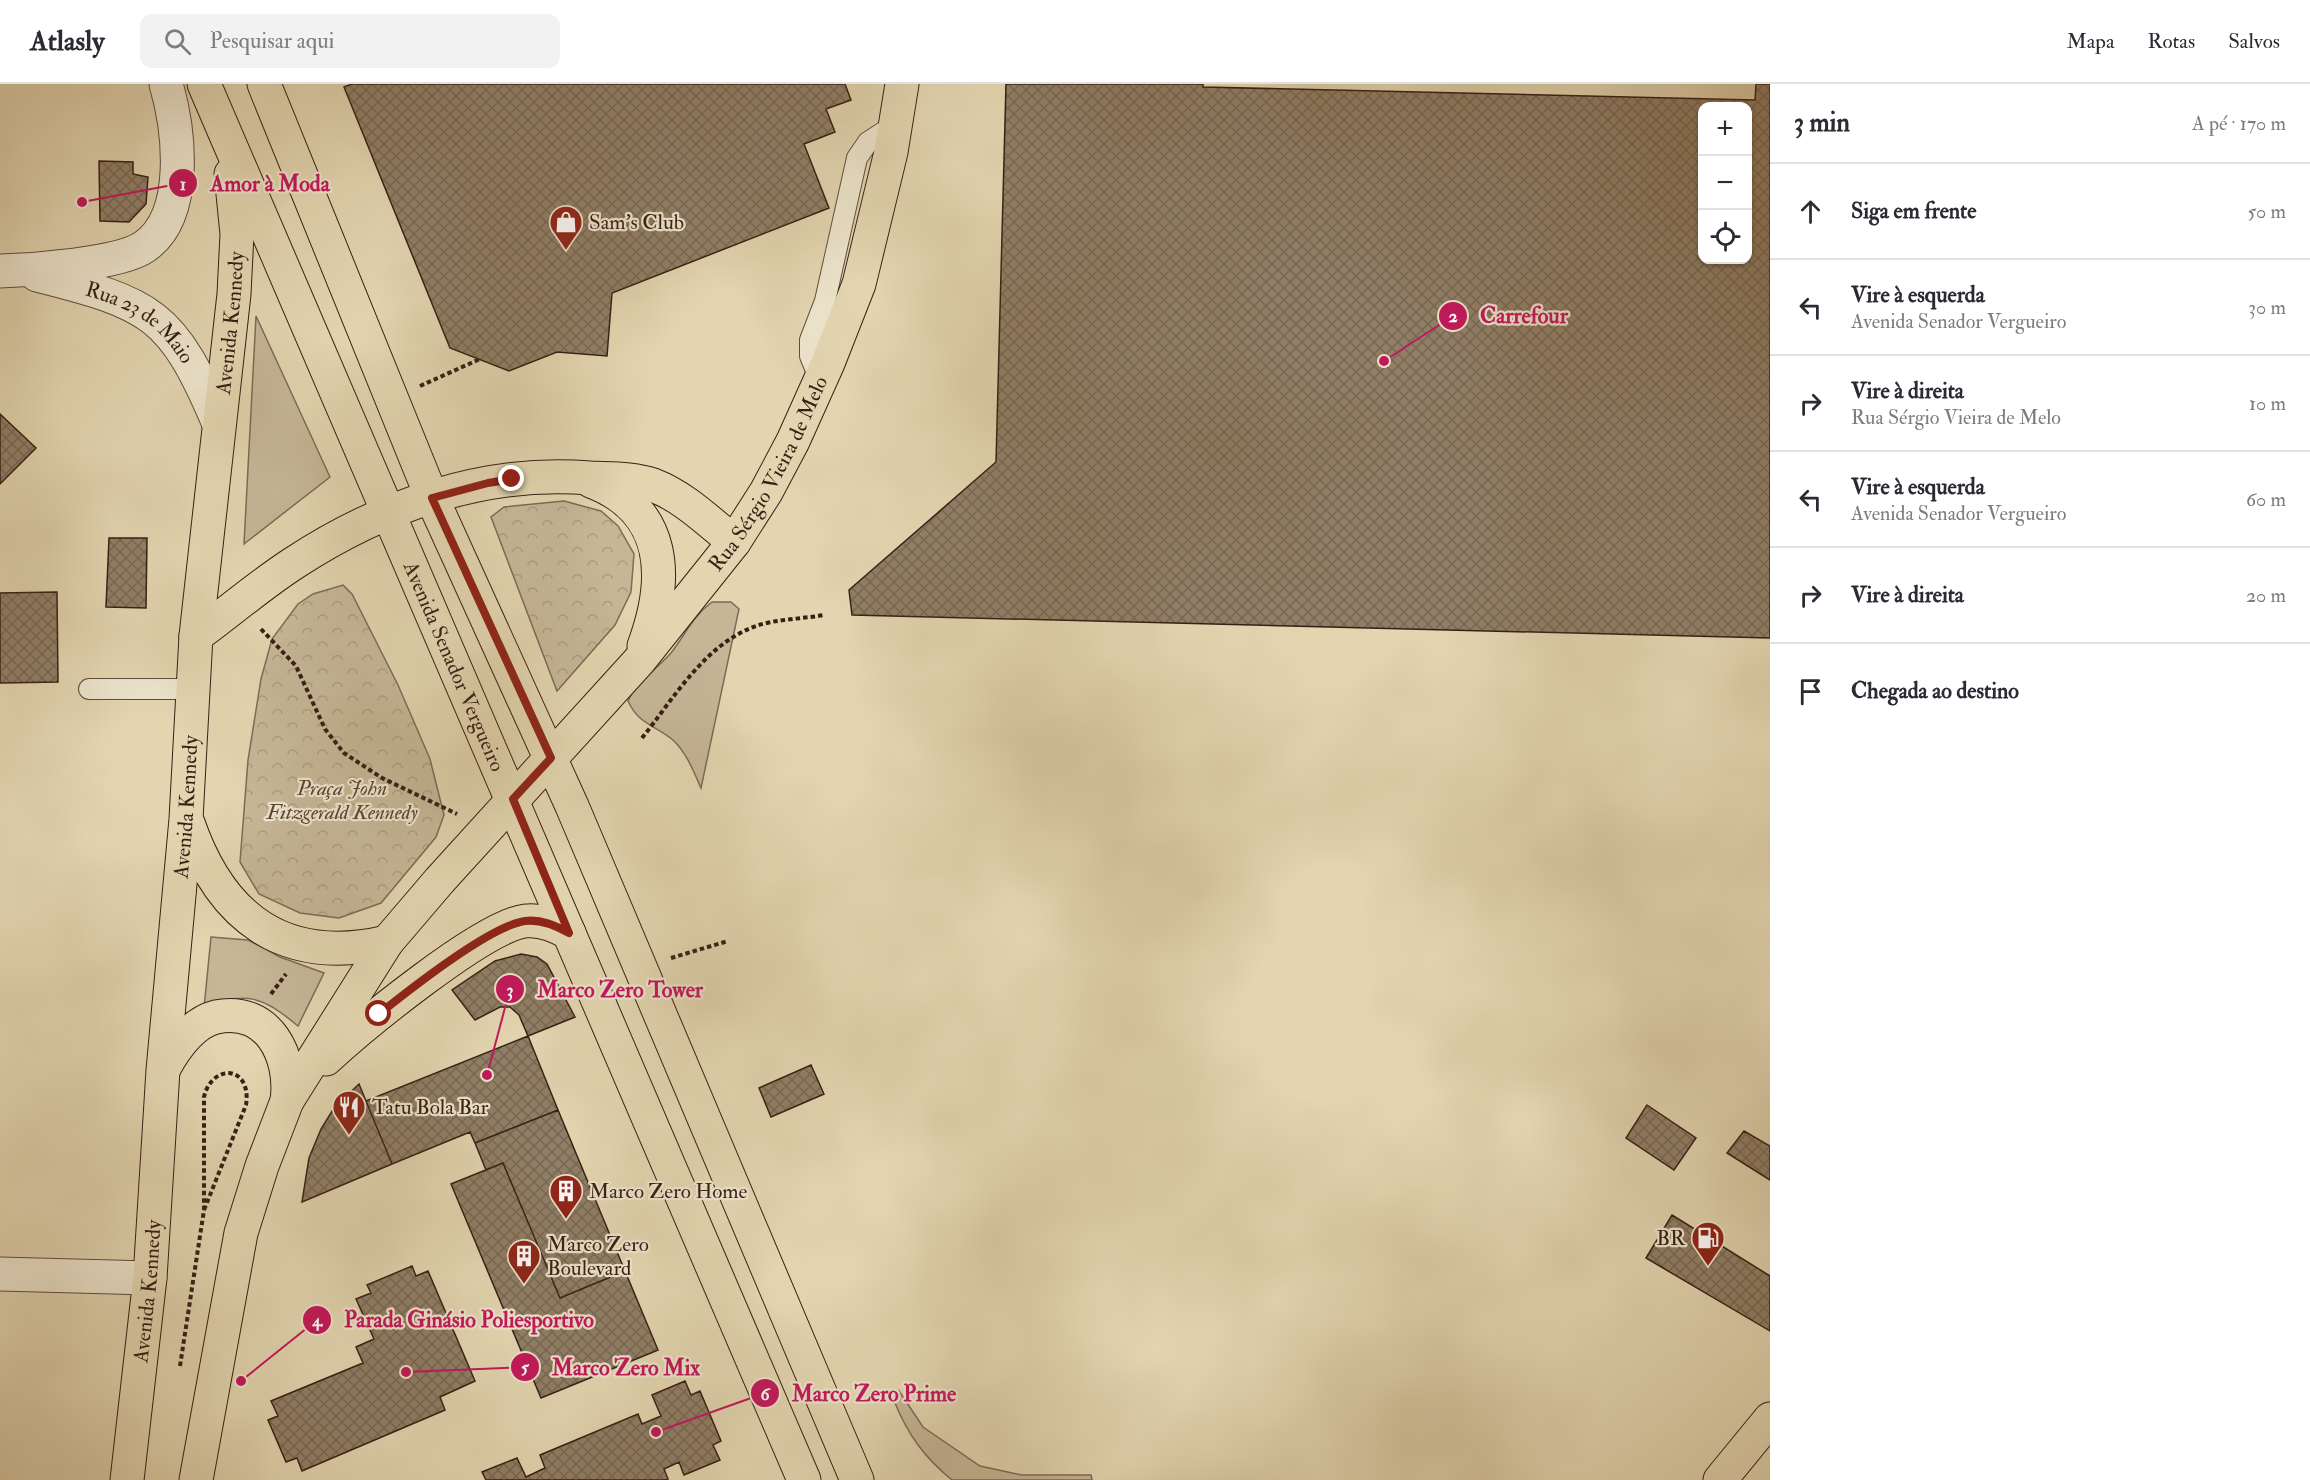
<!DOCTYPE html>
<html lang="pt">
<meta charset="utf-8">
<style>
body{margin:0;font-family:"IM FELL Double Pica",serif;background:#f2f2f3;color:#2b2b33}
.controls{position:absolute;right:18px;top:18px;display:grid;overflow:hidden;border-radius:12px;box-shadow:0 2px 4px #0004}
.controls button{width:54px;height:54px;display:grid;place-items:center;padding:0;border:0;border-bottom:2px solid #e1e1e2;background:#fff;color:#2b2b33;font:30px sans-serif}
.stop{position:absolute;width:18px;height:18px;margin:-14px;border:4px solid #8f2418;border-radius:50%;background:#fff}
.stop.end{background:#8f2418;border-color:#fff;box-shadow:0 2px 6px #0008}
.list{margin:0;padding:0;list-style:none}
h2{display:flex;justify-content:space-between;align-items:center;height:78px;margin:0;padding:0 24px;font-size:26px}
h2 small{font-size:20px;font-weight:400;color:#7c7c81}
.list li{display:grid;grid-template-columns:39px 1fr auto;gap:18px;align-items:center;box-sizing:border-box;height:96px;padding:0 24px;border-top:2px solid #e1e1e2}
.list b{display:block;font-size:22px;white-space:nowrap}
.list p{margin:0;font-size:20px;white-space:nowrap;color:#7c7c81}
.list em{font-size:20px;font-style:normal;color:#7c7c81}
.icon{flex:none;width:33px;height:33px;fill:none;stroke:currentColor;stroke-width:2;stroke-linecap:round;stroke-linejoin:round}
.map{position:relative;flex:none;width:1770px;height:1396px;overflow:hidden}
header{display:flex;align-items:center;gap:36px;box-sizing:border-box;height:84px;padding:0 30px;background:#fff;border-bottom:2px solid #e1e1e2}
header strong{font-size:28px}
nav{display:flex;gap:33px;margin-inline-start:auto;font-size:21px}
.search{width:420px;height:54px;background:#f2f2f3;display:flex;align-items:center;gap:15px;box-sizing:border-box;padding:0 21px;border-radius:12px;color:#7c7c81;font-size:22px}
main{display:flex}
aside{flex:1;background:#fff}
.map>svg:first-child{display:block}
</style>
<header>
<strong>Atlasly</strong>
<div class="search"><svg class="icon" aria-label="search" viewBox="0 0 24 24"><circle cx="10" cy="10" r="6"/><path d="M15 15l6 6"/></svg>Pesquisar aqui</div>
<nav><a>Mapa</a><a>Rotas</a><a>Salvos</a></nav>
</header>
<main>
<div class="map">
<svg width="1770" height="1396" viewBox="0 0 1770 1396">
<defs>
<pattern id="park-crowns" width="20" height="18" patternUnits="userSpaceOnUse" patternTransform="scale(1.5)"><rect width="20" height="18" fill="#c5b696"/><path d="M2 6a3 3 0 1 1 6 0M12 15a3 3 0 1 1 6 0" fill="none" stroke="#aa9c80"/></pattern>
<pattern id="building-cross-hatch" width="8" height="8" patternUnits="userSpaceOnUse" patternTransform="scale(1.5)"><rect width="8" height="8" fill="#907e66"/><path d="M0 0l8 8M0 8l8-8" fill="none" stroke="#776753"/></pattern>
</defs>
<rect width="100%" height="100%" fill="#e2d5b0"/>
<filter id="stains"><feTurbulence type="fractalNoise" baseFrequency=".00333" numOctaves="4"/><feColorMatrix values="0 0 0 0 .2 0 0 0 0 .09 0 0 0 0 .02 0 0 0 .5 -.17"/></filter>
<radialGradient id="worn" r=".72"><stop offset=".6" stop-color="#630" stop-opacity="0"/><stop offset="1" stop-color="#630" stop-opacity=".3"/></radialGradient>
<path fill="#c5b696" stroke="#7e6a56" stroke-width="1.5" d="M256 232 330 393 244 460Z
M712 518H731L739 525 701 704C694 688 686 668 673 656 655 641 639 641 628 617 636 598 657 585 671 569 685 551 693 532 712 518Z
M211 853 248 856 280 873 324 889 298 942C263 913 246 906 204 924Z
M899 1307 923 1343 980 1382 1022 1391H1091L1092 1396H952C925 1374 908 1351 895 1319Z"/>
<path fill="url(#park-crowns)" stroke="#7e6a56" stroke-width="1.5" d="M564 417 601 427 618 442 634 470 631 508 615 541 557 607 491 433 504 423Z
M343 501 352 510 398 601 430 675 444 731 436 753 381 819 339 834 300 829 259 810 240 778 248 676 261 595 272 555 298 520 313 510Z"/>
<path fill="url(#building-cross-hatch)" stroke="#381f15" stroke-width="1.5" fill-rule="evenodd" d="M352 0H845L851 16 826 25 835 48 804 60 829 124 612 209 607 272 557 268 509 287 450 264 344 3Z
M1006 0H1203V3L1755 16 1756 0H1770V554L852 531 849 506 996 378ZM1702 22H1748V176H1702Z
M99 77 133 78V90L148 93 146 120 129 138 100 137Z
M0 330 36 364 0 400Z
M109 454H147L146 524 106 523Z
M57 508 58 598 0 599V509Z
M521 870 537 873 547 880 575 933 528 952 519 931 510 923H500L475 936 452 906 495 877Z
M528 952 558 1026 475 1059 470 1048 392 1080 366 1017Z
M811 981 824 1010 771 1033 759 1004Z
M359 1000 392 1080 302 1118 309 1074 321 1045 334 1024Z
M1647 1021 1696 1054 1674 1086 1626 1054Z
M558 1026 625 1187 560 1214 503 1079 486 1086 475 1059Z
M1744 1047 1770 1062V1096L1727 1069Z
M503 1079 560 1214 625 1187 658 1266 541 1314 451 1100Z
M1672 1131 1770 1192V1247L1646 1174Z
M412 1182 416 1192 428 1187 475 1297 440 1313 445 1326 302 1387 297 1374 286 1378 268 1336 278 1332 271 1317 363 1279 356 1263 374 1255 356 1215 371 1209 367 1201Z
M685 1297 691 1311 700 1307 721 1357 713 1361 720 1376 684 1391 679 1378 664 1385 668 1395 665 1396H486L482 1388 517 1374 526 1393 545 1384 540 1371 638 1330 642 1340 661 1332 652 1311Z"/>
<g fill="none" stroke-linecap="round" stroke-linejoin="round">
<g stroke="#624c3c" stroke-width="22">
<path id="service" d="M820 296 810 272V256L825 217 857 74 868 58 896 40
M89 605H193"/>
</g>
<g stroke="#624c3c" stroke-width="35">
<g id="minor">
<path d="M0 187C32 186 119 180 144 163 190 132 179 45 166 0"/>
<path id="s1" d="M37 191C152 220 172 229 219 340"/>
<path d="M0 1190 150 1194"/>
</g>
</g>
<g stroke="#381f15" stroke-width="35">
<g id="primary">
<path id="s2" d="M204 0 804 1396"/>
<path d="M264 0 432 414 572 722 857 1396"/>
<path d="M591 397C668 426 669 494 644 562"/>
<path d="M196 552C229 528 260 501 294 479 381 422 485 385 590 394 610 395 634 394 653 401 684 413 708 437 734 458"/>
<path d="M188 739C221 835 285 882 387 858"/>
<path d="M326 975C362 942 482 843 525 837 541 835 555 841 569 849"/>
<path d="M164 984C175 964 192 939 216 933 269 922 293 973 287 1017"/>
<path id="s3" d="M127 1396 150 1194 163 986 186 735 196 552 234 210 237 150 231 90"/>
<path id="s4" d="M196 1396 241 1149 262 1082 287 1017 387 858 440 796 639 577 734 458 766 408 793 357 828 279 859 200 891 68 902 0"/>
<path d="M1720 1396 1770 1335"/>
</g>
</g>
<path stroke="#381f15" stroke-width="4" stroke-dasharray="4.5 3" stroke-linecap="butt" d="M420 302 480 275
M261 545 296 582 325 645 344 669 382 694 457 730
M642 654C674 614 705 560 756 542 776 535 802 535 824 531
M671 874 728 857
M271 910 286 890
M180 1282 204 1126V1013C212 979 252 981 246 1021L204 1126"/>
<use href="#service" stroke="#ece4cc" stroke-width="20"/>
<use href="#minor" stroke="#ece4cc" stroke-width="33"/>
<use href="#primary" stroke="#e2d5b0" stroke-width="33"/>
</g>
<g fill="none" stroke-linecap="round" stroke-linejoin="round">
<path stroke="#8f2418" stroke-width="8" d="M379 930C409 906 490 842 525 837 541 835 555 841 569 849L513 715 551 674 432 414 488 399 512 395"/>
</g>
<defs>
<g id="shop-pin" transform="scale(1.725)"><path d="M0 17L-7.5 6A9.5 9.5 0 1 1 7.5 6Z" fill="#8f2418" stroke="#ece4cc"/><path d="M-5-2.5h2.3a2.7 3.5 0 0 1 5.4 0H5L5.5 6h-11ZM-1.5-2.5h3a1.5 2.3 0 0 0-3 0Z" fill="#fff"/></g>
<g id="restaurant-pin" transform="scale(1.725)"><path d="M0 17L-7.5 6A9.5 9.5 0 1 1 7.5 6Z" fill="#8f2418" stroke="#ece4cc"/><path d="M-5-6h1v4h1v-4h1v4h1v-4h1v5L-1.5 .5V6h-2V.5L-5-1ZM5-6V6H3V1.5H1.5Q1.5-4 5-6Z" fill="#fff"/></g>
<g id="building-pin" transform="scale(1.725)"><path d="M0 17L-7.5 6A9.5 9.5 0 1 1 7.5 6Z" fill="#8f2418" stroke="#ece4cc"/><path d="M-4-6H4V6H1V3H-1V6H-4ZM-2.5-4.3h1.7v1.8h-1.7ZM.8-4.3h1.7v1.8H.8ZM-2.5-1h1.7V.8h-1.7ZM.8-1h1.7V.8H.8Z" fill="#fff"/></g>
<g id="fuel-pin" transform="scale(1.725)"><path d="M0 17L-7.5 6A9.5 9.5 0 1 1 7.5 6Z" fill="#8f2418" stroke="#ece4cc"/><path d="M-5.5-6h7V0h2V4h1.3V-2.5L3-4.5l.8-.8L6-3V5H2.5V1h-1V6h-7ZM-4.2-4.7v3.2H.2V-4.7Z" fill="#fff"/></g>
</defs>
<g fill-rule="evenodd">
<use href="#shop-pin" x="566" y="138"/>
<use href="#restaurant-pin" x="349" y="1023"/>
<use href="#building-pin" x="566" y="1107"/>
<use href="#fuel-pin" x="1708" y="1154"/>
<use href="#building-pin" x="524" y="1172"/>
</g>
<g text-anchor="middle" stroke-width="4.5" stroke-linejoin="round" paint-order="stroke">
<g font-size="21" fill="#381f15" stroke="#ece4cc" text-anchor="start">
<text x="589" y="145">Sam's Club</text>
<text x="372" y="1030">Tatu Bola Bar</text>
<text x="589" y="1114">Marco Zero Home</text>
<text x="1685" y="1161" text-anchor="end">BR</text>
<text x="547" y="1167">Marco Zero<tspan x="547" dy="24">Boulevard</tspan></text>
</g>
<g font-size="21" fill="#381f15" stroke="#ece4cc">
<text dy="7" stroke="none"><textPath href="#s3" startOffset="1162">Avenida Kennedy</textPath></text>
<text dy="7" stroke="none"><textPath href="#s1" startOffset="116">Rua 23 de Maio</textPath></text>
<text dy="7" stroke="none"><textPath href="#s4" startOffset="1185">Rua Sérgio Vieira de Melo</textPath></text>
<text dy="7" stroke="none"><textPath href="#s2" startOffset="634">Avenida Senador Vergueiro</textPath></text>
<text dy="7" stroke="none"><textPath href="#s3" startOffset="676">Avenida Kennedy</textPath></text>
<text dy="7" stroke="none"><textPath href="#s3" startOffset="190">Avenida Kennedy</textPath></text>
</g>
<g font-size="21" font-style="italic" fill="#5b4535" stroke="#ece4cc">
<text x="342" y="711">Praça John<tspan x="342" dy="24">Fitzgerald Kennedy</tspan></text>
</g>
</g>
<path fill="none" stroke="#c2185b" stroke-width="2" d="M82 118L183 99M1384 277L1453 232M487 991L510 905M241 1297L317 1236M406 1288L525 1283M656 1348L765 1309"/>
<g fill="#c2185b" stroke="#ece4cc" stroke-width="2">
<circle cx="82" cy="118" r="6"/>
<circle cx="1384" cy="277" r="6"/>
<circle cx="487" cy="991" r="6"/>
<circle cx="241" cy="1297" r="6"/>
<circle cx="406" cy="1288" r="6"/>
<circle cx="656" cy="1348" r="6"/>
<circle cx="183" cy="99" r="15"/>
<circle cx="1453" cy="232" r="15"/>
<circle cx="510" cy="905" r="15"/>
<circle cx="317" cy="1236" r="15"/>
<circle cx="525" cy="1283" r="15"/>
<circle cx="765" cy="1309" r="15"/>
</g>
<g font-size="18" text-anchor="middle" font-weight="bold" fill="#fff">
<text x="183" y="106">1</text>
<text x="1453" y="238">2</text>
<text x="510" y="912">3</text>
<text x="317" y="1242">4</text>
<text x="525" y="1289">5</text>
<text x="765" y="1316">6</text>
</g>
<g font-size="22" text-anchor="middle" font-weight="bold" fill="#c2185b" stroke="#ece4cc" stroke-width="4.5" stroke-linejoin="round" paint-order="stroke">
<text x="270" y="107">Amor à Moda</text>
<text x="1524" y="239">Carrefour</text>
<text x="620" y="913">Marco Zero Tower</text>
<text x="469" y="1243">Parada Ginásio Poliesportivo</text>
<text x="626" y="1291">Marco Zero Mix</text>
<text x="874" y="1317">Marco Zero Prime</text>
</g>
<rect width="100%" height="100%" filter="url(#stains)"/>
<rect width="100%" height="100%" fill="url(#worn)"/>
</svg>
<div class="controls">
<button>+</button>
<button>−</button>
<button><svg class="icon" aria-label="locate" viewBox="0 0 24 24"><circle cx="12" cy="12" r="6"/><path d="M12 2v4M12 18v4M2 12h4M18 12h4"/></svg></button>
</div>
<div class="stop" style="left:379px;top:930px"></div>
<div class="stop end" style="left:512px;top:395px"></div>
</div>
<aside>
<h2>3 min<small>A pé · 170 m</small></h2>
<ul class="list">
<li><svg class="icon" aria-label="ahead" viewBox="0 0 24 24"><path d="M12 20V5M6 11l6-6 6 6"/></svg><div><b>Siga em frente</b></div><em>50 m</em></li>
<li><svg class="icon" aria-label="left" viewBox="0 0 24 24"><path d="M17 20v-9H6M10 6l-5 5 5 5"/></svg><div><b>Vire à esquerda</b><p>Avenida Senador Vergueiro</p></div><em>30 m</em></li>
<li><svg class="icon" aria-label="right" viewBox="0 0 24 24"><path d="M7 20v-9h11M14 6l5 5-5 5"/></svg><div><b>Vire à direita</b><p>Rua Sérgio Vieira de Melo</p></div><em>10 m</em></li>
<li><svg class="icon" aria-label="left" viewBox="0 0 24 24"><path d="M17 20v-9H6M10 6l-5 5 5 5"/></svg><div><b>Vire à esquerda</b><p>Avenida Senador Vergueiro</p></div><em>60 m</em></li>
<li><svg class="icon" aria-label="right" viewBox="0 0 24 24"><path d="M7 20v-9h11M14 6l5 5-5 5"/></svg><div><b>Vire à direita</b></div><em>20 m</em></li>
<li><svg class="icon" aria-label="arrive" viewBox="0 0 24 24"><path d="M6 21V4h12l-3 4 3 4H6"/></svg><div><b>Chegada ao destino</b></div></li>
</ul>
</aside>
</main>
